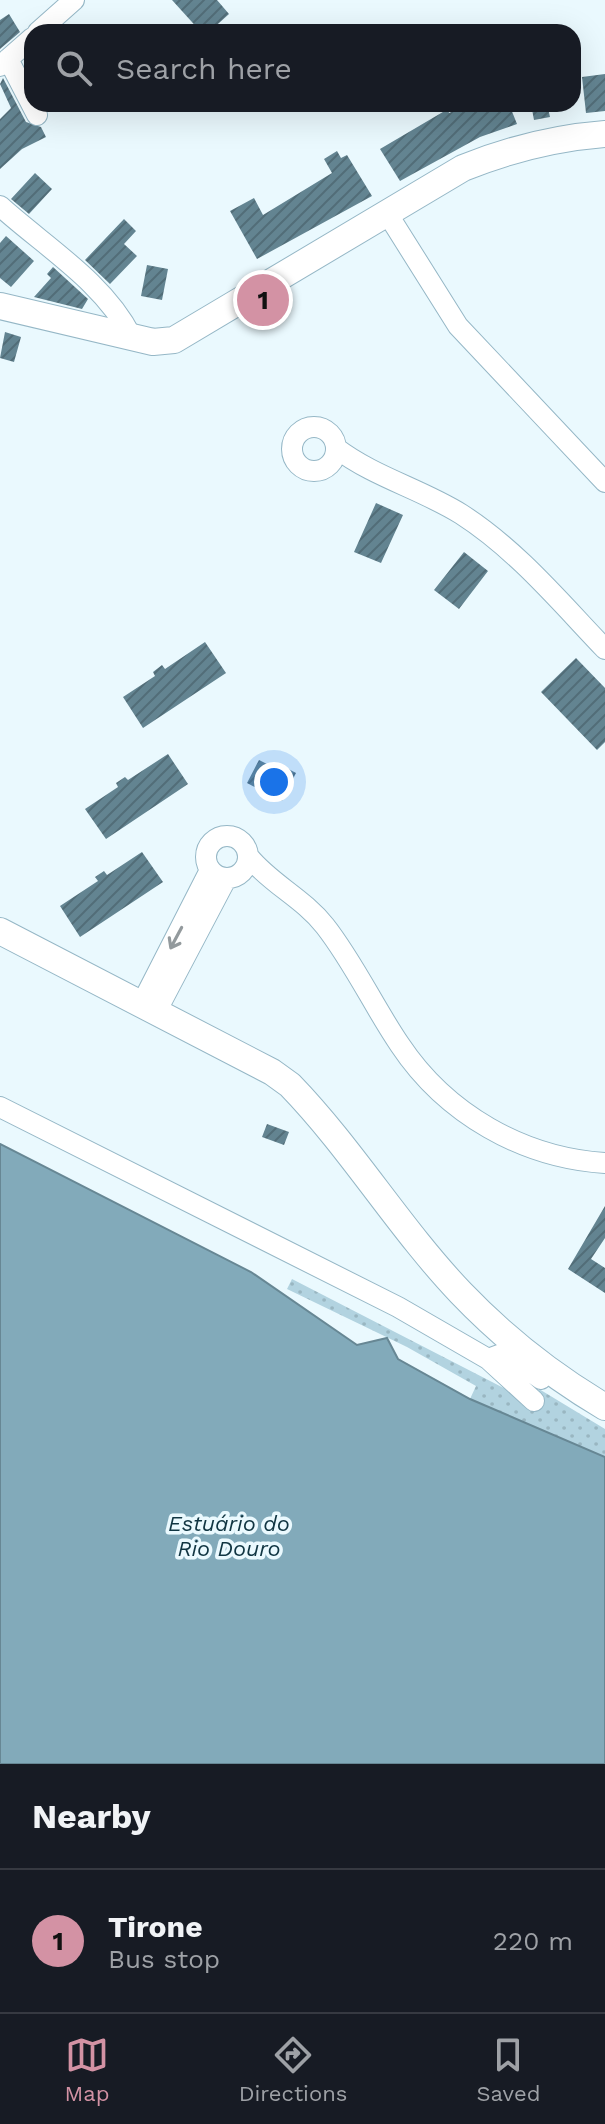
<!DOCTYPE html>
<meta charset="utf-8">
<style>
body{margin:0;font-family:"Work Sans",sans-serif;background:#20242c;color:#f1f3f6}
.you{position:absolute;left:274px;top:782px;width:28px;height:28px;margin:-20px;border:6px solid #fff;border-radius:50%;background:#1a73e8;box-shadow:0 0 0 12px #1a73e833}
.badge{display:grid;place-items:center;width:52px;height:52px;border-radius:50%;background:#d392a4;color:#111;font-size:26px;font-weight:700}
.pin{position:absolute;translate:-50% -50%;border:4px solid #fff;box-shadow:0 2px 8px #0006}
.list{margin:0;padding:0;list-style:none}
h2{display:flex;justify-content:space-between;align-items:center;height:104px;margin:0;padding:0 32px;font-size:34px}
h2 small{font-size:26px;font-weight:400;color:#9ea1a6}
.list li{display:grid;grid-template-columns:52px 1fr auto;gap:24px;align-items:center;box-sizing:border-box;height:144px;padding:0 32px;border-top:2px solid #363941}
.list b{display:block;font-size:30px;white-space:nowrap}
.list p{margin:0;font-size:26px;white-space:nowrap;color:#9ea1a6}
.list em{font-size:26px;font-style:normal;color:#9ea1a6}
.icon{flex:none;width:44px;height:44px;fill:none;stroke:currentColor;stroke-width:2;stroke-linecap:round;stroke-linejoin:round}
.map{position:relative;flex:none;width:605px;height:1764px;overflow:hidden}
.search{position:absolute;background:#171b24;box-shadow:0 8px 32px #0002;left:24px;right:24px;top:24px;height:88px;display:flex;align-items:center;gap:20px;box-sizing:border-box;padding:0 28px;border-radius:24px;color:#9ea1a6;font-size:30px}
.sheet{height:248px;background:#171b24}
nav{display:flex;justify-content:space-around;align-items:center;box-sizing:border-box;height:112px;border-top:2px solid #363941;background:#171b24;font-size:22px;color:#9ea1a6}
nav a{display:grid;justify-items:center;gap:4px}
nav .on{color:#d392a4}
.map>svg:first-child{display:block}
</style>
<div class="map">
<svg width="605" height="1764" viewBox="0 0 605 1764">
<defs>
<pattern id="park-dots" width="8" height="8" patternUnits="userSpaceOnUse" patternTransform="scale(2)"><rect width="8" height="8" fill="#b2d3e0"/><path d="M2 2h.1M6 6h.1" fill="none" stroke="#99b6c1" stroke-width="1.8" stroke-linecap="round"/></pattern>
<pattern id="building-hatch" width="6" height="6" patternUnits="userSpaceOnUse" patternTransform="scale(2)"><rect width="6" height="6" fill="#638491"/><path d="M-1 1l2-2M0 6l6-6M5 7l2-2" fill="none" stroke="#526d78"/></pattern>
</defs>
<rect width="100%" height="100%" fill="#eaf9fe"/>
<path fill="url(#park-dots)" d="M292 1279 533 1403 539 1389 605 1429V1457L470 1399 476 1386 407 1347 287 1289Z"/>
<path fill="#82aaba" stroke="#678794" stroke-width="2" d="M0 1144 251 1272 357 1345 387 1338 398 1359 470 1399 605 1457V1764H0Z"/>
<path fill="url(#building-hatch)" d="M172 0H217L229 14 209 32H201Z
M9 14 20 32 0 49V20Z
M605 74V111L586 113 582 77Z
M3 78 26 122 41 127 46 137 22 149 0 169V119L11 108 0 84Z
M470 104H509L517 124 480 137 400 181 380 149 448 109 449 113Z
M531 104H547L550 117 534 120Z
M337 151 341 158 347 155 372 196 257 259 230 211 254 198 263 215 332 173 324 159Z
M35 173 52 189 29 214 11 199Z
M124 219 136 231 124 244 137 256 110 284 85 260Z
M6 236 34 261 11 287 0 278V243Z
M147 265 168 269 162 300 141 296Z
M53 267 88 299 82 309 34 297 51 278 47 274Z
M5 332 21 337 14 362 0 358Z
M376 503 403 515 381 563 354 552Z
M464 552 488 571 459 609 434 590Z
M205 642 226 673 143 728 123 697 155 676 153 672 162 665 165 669Z
M576 658 605 688V742L597 750 541 692Z
M168 754 188 784 106 839 85 809 118 787 116 783 125 777 128 780Z
M259 760 279 770 281 765 296 773 282 801 247 783Z
M142 852 163 882 80 937 60 906 98 881 95 877 104 871 107 875Z
M267 1124 289 1132 284 1145 262 1137Z
M605 1206V1238L591 1259 605 1268V1293L568 1269Z"/>
<g fill="none" stroke-linecap="round" stroke-linejoin="round">
<g stroke="#95b7c6" stroke-width="22">
<path id="minor" d="M38 32 74 0
M8 59 37 115
M0 66 32 38
M0 206C44 246 104 282 131 336
M387 213 458 326 605 482
M292 449a22 22 0 1 1 44 0a22 22 0 1 1-44 0Z
M336 448C374 477 421 489 461 514 517 550 559 601 605 649
M206 857a21 21 0 1 1 42 0a21 21 0 1 1-42 0Z
M249 857C271 884 303 898 325 926 354 963 374 1007 400 1045 446 1114 523 1158 605 1163
M141 1005 210 870
M156 1012 226 879
M0 1107 398 1307 488 1359 504 1353 541 1379
M488 1359 534 1401"/>
</g>
<g stroke="#95b7c6" stroke-width="28">
<path id="major" d="M0 306 153 342 174 340 463 168C510 149 554 138 605 134
M0 931 272 1072 290 1085C352 1149 399 1228 461 1293 505 1339 551 1375 605 1407"/>
</g>
<use href="#minor" stroke="#fff" stroke-width="20"/>
<use href="#major" stroke="#fff" stroke-width="26"/>
</g>
<defs><path id="oneway-shaft" d="M-6 0H5M1.5-3L5.5 0L1.5 3" fill="none" stroke-width="1.6" stroke-linecap="round" stroke-linejoin="round" transform="scale(2)"/></defs>
<use stroke="#939a9d" href="#oneway-shaft" transform="translate(176 938) rotate(118)"/>
<g text-anchor="middle" stroke-width="7" stroke-linejoin="round" paint-order="stroke">
<g font-size="22" font-style="italic" fill="#103542" stroke="#eaf9fe">
<text x="229" y="1531">Estuário do<tspan x="229" dy="25">Rio Douro</tspan></text>
</g>
</g>
</svg>
<div class="you"></div>
<div class="pin badge" style="left:263px;top:300px">1</div>
<div class="search"><svg class="icon" aria-label="search" viewBox="0 0 24 24"><circle cx="10" cy="10" r="6"/><path d="M15 15l6 6"/></svg>Search here</div>
</div>
<section class="sheet">
<h2>Nearby<small></small></h2>
<ul class="list">
<li><span class="badge">1</span><div><b>Tirone</b><p>Bus stop</p></div><em>220 m</em></li>
</ul>
</section>
<nav>
<a class="on"><svg class="icon" aria-label="map" viewBox="0 0 24 24"><path d="M3 6l6-2 6 2 6-2v14l-6 2-6-2-6 2zM9 4v14M15 6v14"/></svg>Map</a>
<a><svg class="icon" aria-label="directions" viewBox="0 0 24 24"><path d="M12 3l9 9-9 9-9-9zM9 14v-3h6M13 9l2 2-2 2"/></svg>Directions</a>
<a><svg class="icon" aria-label="saved" viewBox="0 0 24 24"><path d="M7 4h10v16l-5-4-5 4z"/></svg>Saved</a>
</nav>
